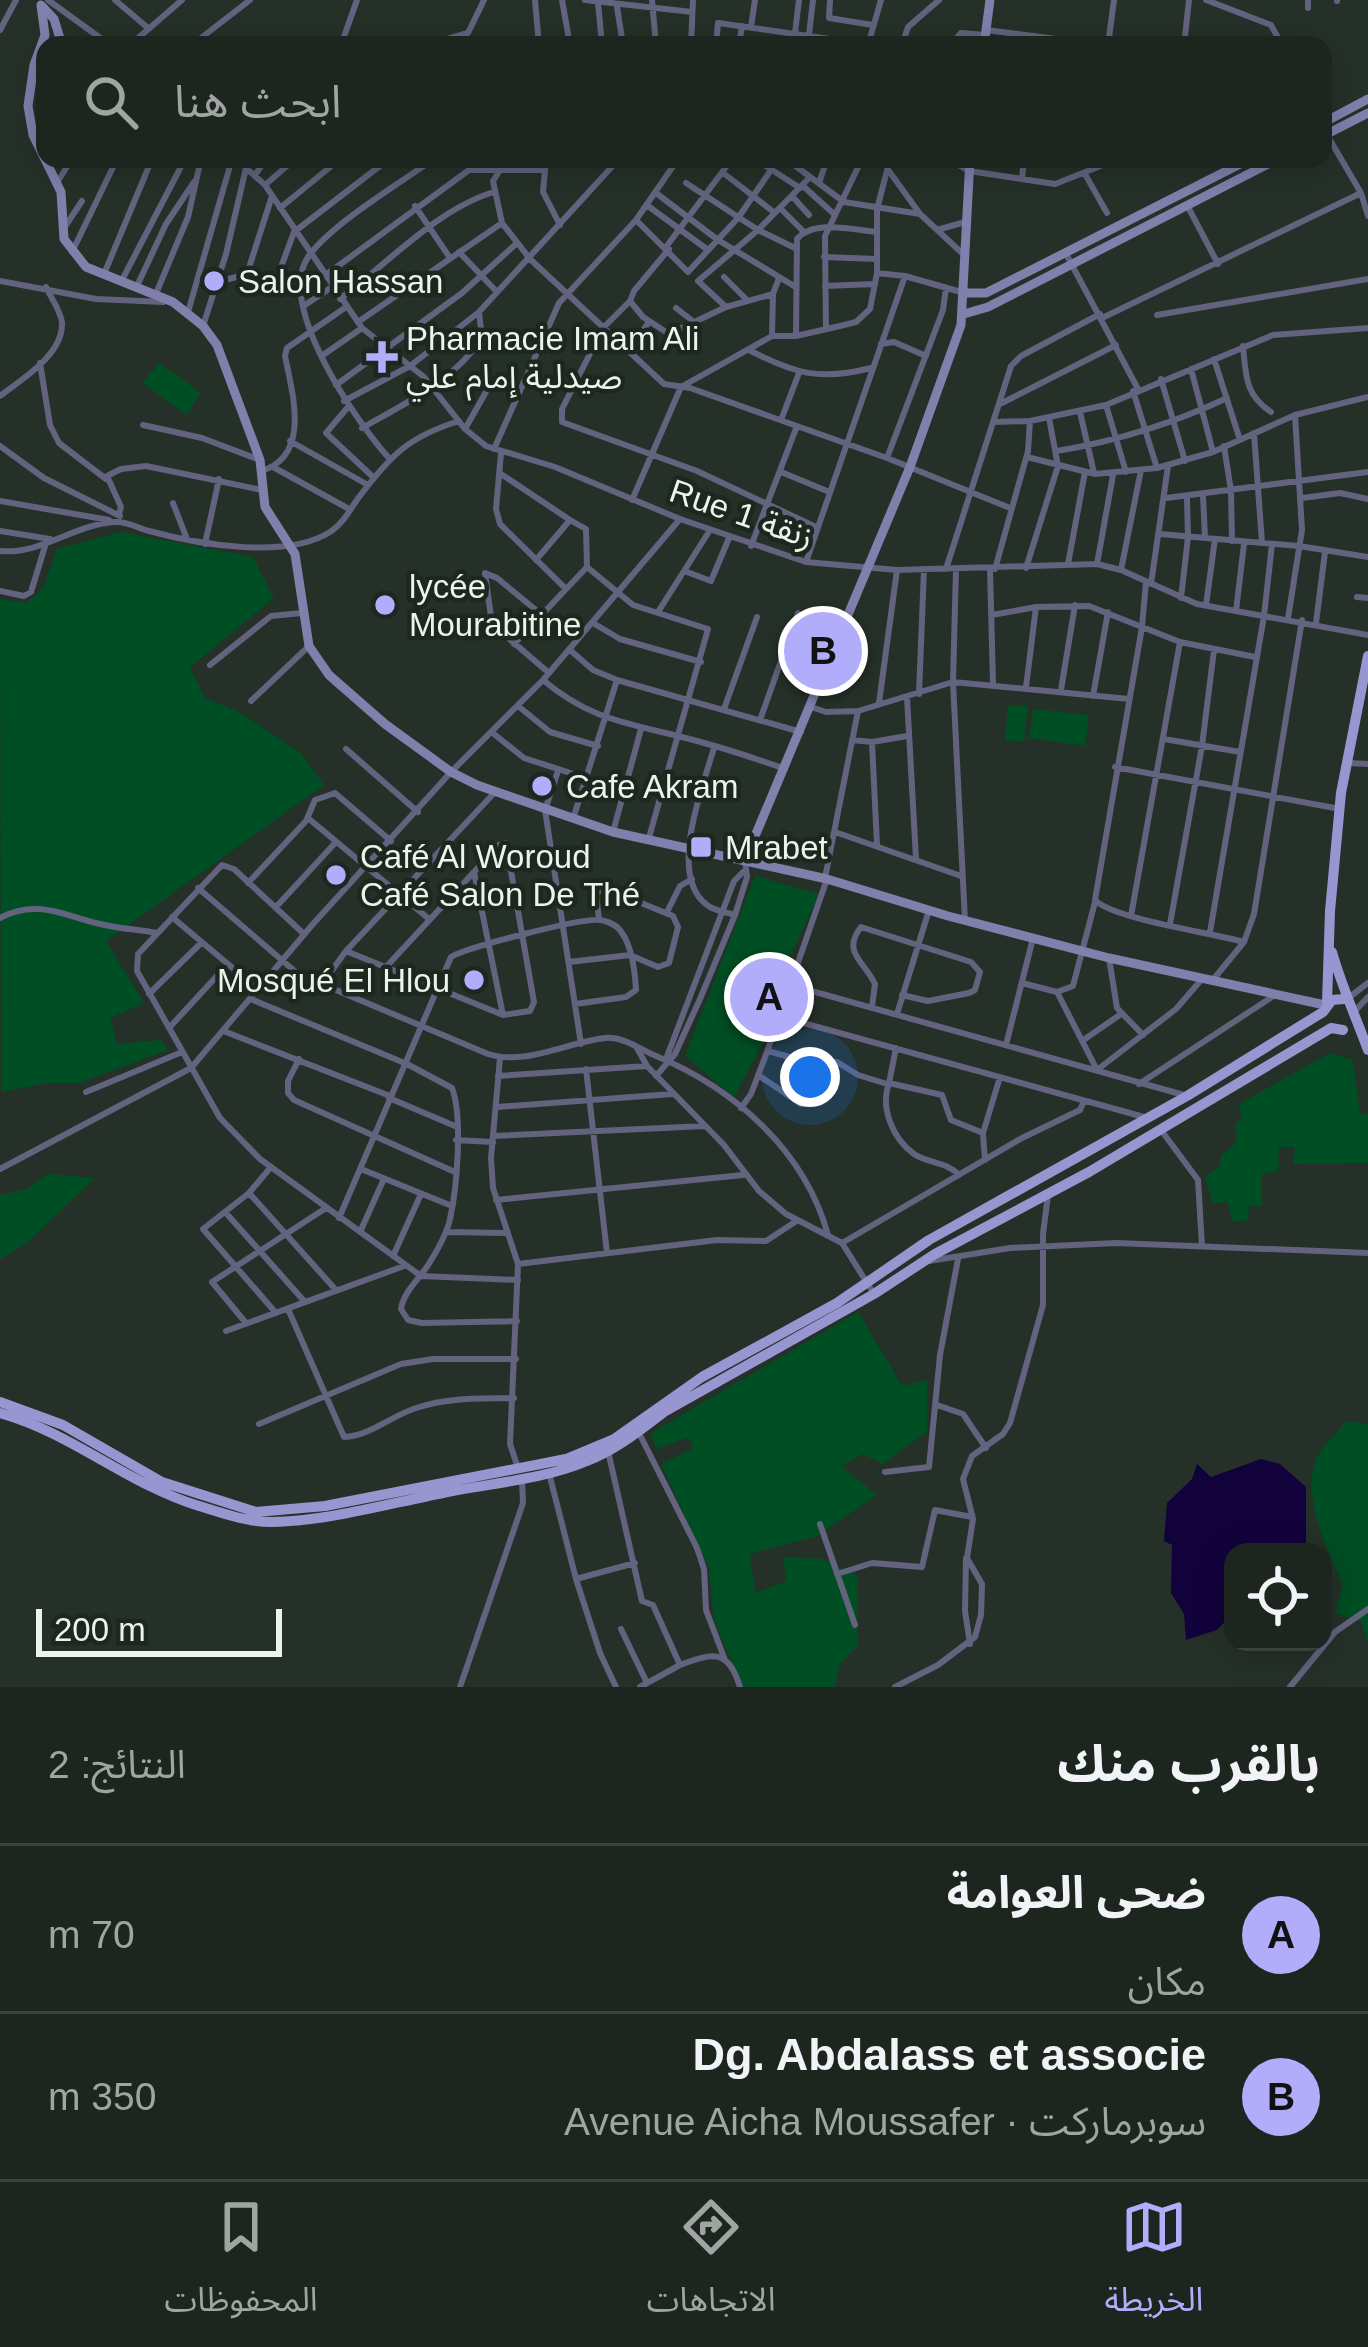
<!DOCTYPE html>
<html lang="ar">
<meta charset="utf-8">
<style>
body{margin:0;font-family:Arial,"Noto Sans Arabic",sans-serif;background:#252d27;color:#f1f3f6;direction:rtl}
.controls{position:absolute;right:36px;bottom:36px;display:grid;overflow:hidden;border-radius:24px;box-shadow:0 6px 30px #0003}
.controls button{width:108px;height:108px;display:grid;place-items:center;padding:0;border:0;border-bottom:3px solid #3a423c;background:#1c251e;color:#f1f3f6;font:60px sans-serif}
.scale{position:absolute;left:36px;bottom:30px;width:246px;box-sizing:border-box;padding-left:12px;border:6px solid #ebf3ed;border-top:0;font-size:33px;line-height:42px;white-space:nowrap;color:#ebf3ed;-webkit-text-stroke:9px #1c271e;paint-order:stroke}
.you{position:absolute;left:810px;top:1077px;width:42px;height:42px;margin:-30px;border:9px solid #fff;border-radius:50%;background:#1a73e8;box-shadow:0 0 0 18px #1a73e833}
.badge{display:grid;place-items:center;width:78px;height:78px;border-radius:50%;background:#b1adfa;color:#111;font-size:39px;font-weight:700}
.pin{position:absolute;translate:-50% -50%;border:6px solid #fff;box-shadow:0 3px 12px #0006}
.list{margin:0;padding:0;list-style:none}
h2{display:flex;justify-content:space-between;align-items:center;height:156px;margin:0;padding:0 48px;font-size:51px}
h2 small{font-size:39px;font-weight:400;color:#a0a5a4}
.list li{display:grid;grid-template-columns:78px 1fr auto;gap:36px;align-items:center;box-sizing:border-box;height:168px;padding:0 48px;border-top:3px solid #3a423c}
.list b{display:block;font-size:45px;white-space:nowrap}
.list p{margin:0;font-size:39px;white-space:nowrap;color:#a0a5a4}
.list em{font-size:39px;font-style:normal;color:#a0a5a4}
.icon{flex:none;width:66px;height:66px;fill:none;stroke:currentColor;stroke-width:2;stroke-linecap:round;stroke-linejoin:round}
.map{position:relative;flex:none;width:1368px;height:1687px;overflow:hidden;direction:ltr}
.search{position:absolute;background:#1c251e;box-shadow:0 6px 30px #0003;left:36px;right:36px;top:36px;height:132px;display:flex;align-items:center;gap:30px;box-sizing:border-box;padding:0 42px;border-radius:24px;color:#a0a5a4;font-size:45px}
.sheet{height:492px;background:#1c251e}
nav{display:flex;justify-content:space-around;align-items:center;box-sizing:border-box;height:168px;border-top:3px solid #3a423c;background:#1c251e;font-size:33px;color:#a0a5a4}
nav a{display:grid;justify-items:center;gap:6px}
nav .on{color:#b1adfa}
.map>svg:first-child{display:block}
</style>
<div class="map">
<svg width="1368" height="1687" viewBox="0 0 1368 1687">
<rect width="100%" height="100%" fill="#253128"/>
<path fill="#004e23" d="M159 363 201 393 186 415 143 383Z
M121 532 253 557 274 598 190 667 205 698 241 713 301 753 324 785 106 941 144 1003 110 1018 117 1044 161 1040 168 1050 79 1083H47L1 1092 0 599 26 603 43 588 57 549Z
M1008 705 1028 706 1024 742 1005 740Z
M1033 709 1089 715 1085 746 1029 738Z
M755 876 819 894 780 979 760 998 770 1029 734 1097 685 1056Z
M1330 1053 1353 1060 1360 1114 1368 1113V1163L1293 1164 1295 1147H1279L1278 1171 1262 1174V1207L1249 1205 1248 1220 1233 1222 1227 1201 1213 1204 1205 1176 1220 1166 1221 1155 1236 1143 1235 1124 1241 1119 1239 1104Z
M48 1174 95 1178 27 1243 0 1259V1195L27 1189Z
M858 1312 902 1386 927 1380V1432L882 1464 863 1454 841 1466 877 1495 817 1536 750 1554 755 1593 787 1581 782 1557 822 1559 858 1576 857 1647 839 1665 835 1687H743L714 1620 709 1568 661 1464 693 1449 689 1437 656 1449 651 1433Z
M1346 1421 1368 1424V1642L1361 1622 1335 1613 1343 1584C1327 1552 1300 1493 1317 1457 1323 1445 1338 1433 1346 1421Z"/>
<path fill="#12023b" d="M1261 1459 1280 1464 1306 1487V1552H1233V1613L1217 1630 1186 1640 1184 1614 1171 1593 1172 1545 1164 1541 1167 1503 1192 1479 1197 1464 1211 1477Z"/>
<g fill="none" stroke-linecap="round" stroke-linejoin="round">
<path stroke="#63637f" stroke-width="6" d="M48 0 110 45
M115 0 148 28
M535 0 539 45
M562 0 570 45
M585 0 692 12
M652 0 656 45
M830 0 829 18 873 25
M1206 0 1271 25 1282 45
M1308 0V8
M1337 0V1
M598 2 602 45
M617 7 623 45
M751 27 755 0
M0 30 16 0
M986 30 1104 45
M795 33 799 0
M809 35 813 0
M130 45 182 0
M192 45 250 0
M341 45 357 0
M426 45 468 33 484 0
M519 45 538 41
M691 45 693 0
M716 45 718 23 872 45
M739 45 742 26
M868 45 881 0
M902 45 908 27 939 0
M951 45 961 33 985 35
M1108 45 1114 0
M1184 45 1189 0
M1323 128 1361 193 1368 216
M236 159 265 185 362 328 424 377 465 429 486 446 555 467 680 519 806 562 897 570 1097 564 1121 570 1197 604 1368 635
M507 159 493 181 502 223 530 259 664 384 690 388 887 458 1010 508
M546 159 543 192 560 225
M755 159 800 188
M786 159 844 202 920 214
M948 159 969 171 1055 184 1118 159
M889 171 920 214 963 254
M722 172 775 213
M1085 174 1107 213
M255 175 266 159
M1022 179 1024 159
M58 181 72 159
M686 183 758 230 795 248
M819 183 827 159
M265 185 295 159
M803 186 834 214
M656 193 718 240 794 286
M792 196 809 215
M1187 205 1218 264
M415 206 450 258
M648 206 708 250
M280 208 340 159
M780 208 803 231
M636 220 688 272
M64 228 82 201
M937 230 965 222
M666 247 732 159
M669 249 634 291 630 301 603 328 562 409V422L697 471 816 527
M72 252 117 159
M459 252 496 291
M1065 252 1138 389
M824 257 877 259
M688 272 738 218 771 170
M877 273 905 276 961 292
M104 274 152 159
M247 274 272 196
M323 277 469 170H542
M724 277 747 300
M277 278 294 232 389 159
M122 280 185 159
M0 281 96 299 163 302
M698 281 758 230 810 177
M698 281 726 307
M218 282 247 274 302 282
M137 286 166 224 194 182
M825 286 875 284
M155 296 188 217 201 159
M340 299C387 264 437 209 494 192
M630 301 643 317 669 334 726 307 773 294
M305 305 332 287
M676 308 694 322
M188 312 232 159
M1157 315 1368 279
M1102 318 1361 193
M358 322 502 223
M203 326 226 254 246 168
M826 329 825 236 862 159
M772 336H796L840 326 856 322 870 309 877 273V209L890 159
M772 336 773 294 779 278
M796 336 797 239C814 219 853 230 877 232
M881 344 894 342 926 356
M1243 346C1246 376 1245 395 1271 412
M749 350C795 374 820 381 871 368
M628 351 649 322
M323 355 362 328
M1214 359 1240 440
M40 363 50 425 59 443 106 479
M1191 369 1213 452
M1161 379 1185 461
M336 385 462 293 517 243
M1133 391 1157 468
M0 396C22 379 63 355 62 323 61 311 51 298 46 287
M344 401 410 366 479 312 619 159
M1002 403 1116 345
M1106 405 1126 472
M348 407 326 433 372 476
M1080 412 1094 473
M781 420 799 373
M993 422 1030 421 1106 405 1273 335 1368 328
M143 425 202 438 260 460
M362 428C404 404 457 379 482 337L479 313
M465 429 491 383
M1254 433 1262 543
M290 441 368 485
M0 446 44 478 120 516
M1224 446 1231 491 1232 541
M494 449 559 303 636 220 678 159
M1057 451C1117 441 1172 424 1227 398
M501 453 496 509 500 524 566 589
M388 457C356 421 276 306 308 257 330 225 401 182 434 159
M1027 457 1095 474 1157 468 1213 452 1295 415 1368 397
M887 458 943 310 946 288
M273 467 349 509
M261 471C312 456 292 392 285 356L287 348 346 307
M781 472 827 491
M501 474 570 520 536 560
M1203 495 1205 538
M1166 498 1368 472
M1302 498 1340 493 1368 499
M632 500 681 387 772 336
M0 501 109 520
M173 503 187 539
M119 514 121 507 107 476 121 469 146 466 262 490
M0 531 50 539
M1160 534 1299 546 1368 557
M205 544 219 479
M751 546 797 426
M0 551C41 555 73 525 114 522 128 521 137 528 149 531 197 544 286 560 330 532 343 524 351 508 359 497 391 455 408 437 459 421
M806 562 905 276
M1068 564 1085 472
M1097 564 1113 475
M587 567 633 605 708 629 648 841
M1026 568 1058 466 1049 418
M946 569 1011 366 1021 356 1100 314
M956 569 953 682 965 921
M990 569 993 683
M995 569 1028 451 1030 421
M1121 570 1141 470
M687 572 711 581 729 538
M1146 582 1142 627 1095 900C1113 919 1212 933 1244 942
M1151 584 1168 466
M0 591 24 596 31 592 46 543
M1357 597 1368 598
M1181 598 1188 537 1187 498
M1206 605 1215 539
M1236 611 1244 544
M658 612 710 530
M542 615 497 578 485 573 492 624 549 673
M992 615 1036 607 1089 606 1180 642 1255 657
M1288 618 1302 530 1295 415
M593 623 620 639 701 662
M1316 623 1325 552
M514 644 587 567 586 529 570 520
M570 650 593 670 617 680 801 732
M210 665 271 616 302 613
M543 680C587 717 620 722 674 735 711 744 749 756 785 769
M1026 687 1036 607
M1061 690 1075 605
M919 694 924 569
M1093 696 1108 612
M907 697 916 859
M251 701 309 646
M879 703 897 570
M518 706 550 732 598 746
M811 707 826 712 858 711 953 682 1129 699
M724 709 757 617
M760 720 798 613
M494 734 524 758 586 778
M1164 739 1240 752
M852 740 872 742 907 736
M872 742 877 845
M714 748C703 786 667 876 707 905 714 911 726 912 735 915
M346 749 418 812
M1348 763 1368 764
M1115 767 1340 809
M558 771 545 810 581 1044
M308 818 429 919
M573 819 617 680
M613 832 641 729
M835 832 961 876
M474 872 503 1015
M825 878 858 711
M248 883 306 821 315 800 335 793 391 841
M198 888 298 974 488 1054C525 1066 568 1042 605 1038 623 1036 641 1050 656 1056 735 1089 805 1151 828 1235
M276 907 336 842
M667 912 680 886 692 879
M1131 916 1180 642
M172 917 260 991
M0 918C40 896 71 920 110 926 125 929 141 930 157 933
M1170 924 1202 746 1214 650
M1210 932 1264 616 1272 544
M304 934 234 869 222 865 138 954 137 971 220 1118 260 1159 421 1276 518 1280
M346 951 503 1015 530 1011 534 1002 506 843 499 845 386 967
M1109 958 1117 1008 1143 1035
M569 962 630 955 658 967 669 963 678 927 673 916 602 887 596 895 599 919
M1212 981 1244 942 1254 914 1302 620
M1022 983 1057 992 1073 986 1095 902
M322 984 346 951 496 791
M790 985 1184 1095
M1057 992 1096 1068
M149 994 201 943
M1347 999 1368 983
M253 1000 407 1064 452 1088C463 1117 457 1188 450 1219 447 1234 438 1249 430 1262 421 1278 404 1290 401 1309L408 1320 422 1323 517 1321
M872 1007 875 984C865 962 841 952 861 927L971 962 980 972 975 990 969 993 928 1001 902 995
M1354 1012 1368 997
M897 1014 929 910
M778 1016 1144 1117
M777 1018 768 1008 766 997 775 986 791 982
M169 1028 227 965
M226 1032 390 1096
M1082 1041 1121 1014
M1006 1045 1033 938
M637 1048 647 1066 724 1145 759 1191 786 1214 842 1243 874 1294
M896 1048 889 1083 942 1095 951 1120 983 1133 1000 1077
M768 1051 811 1063 837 1062 858 1075 887 1084
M500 1058 491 1158 493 1188 518 1264 510 1444 518 1468
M299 1059 288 1081V1093L294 1100 455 1172
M666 1059 734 881 744 871
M586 1069 607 1253
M1097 1070 1176 1009 1202 979
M758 1075 801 1104
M498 1076 647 1066
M656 1076 675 1054 700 999 735 915 747 877 745 860
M889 1083C880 1107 892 1138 914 1154 929 1164 946 1161 959 1175
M1139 1084 1275 995
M86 1092 182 1052
M389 1098 455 1126
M497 1107 672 1094
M741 1108 751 1094 767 1052 827 879
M1161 1130 1198 1180 1202 1246
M983 1134 985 1160
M494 1136 705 1126
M456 1140 493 1142
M271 1167 249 1193 203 1229 276 1313
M0 1169 191 1068 313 924 451 772 543 680 680 519
M361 1169 452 1206
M249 1193 335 1289
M496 1200 743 1175
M226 1213 305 1302
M339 1218 451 957C468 947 580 918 599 920 605 920 613 924 617 927 632 941 635 971 636 990L626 997 575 1004
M360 1232 383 1181
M446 1232 506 1233
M842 1243 1022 1138 1080 1110 1084 1101
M393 1256 421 1194
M929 1261 1010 1248 1116 1243 1368 1253
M518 1264 717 1240 766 1241 795 1222
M288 1309 344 1437C370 1436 391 1416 416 1408 449 1397 480 1399 514 1398
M246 1323 212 1282 326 1208
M226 1331 404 1266
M937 1405 963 1414 986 1448
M259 1424 401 1364 433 1359H516
M639 1433 697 1548 704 1569 706 1610 725 1660
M608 1451 642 1601 653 1605 680 1665 640 1687
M885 1472 929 1467 940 1355 958 1259
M549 1473 576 1579 635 1563
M820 1524 855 1625
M966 1558 965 1611 970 1644
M837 1574 872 1563 922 1567 935 1510 972 1517
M576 1579 600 1653 616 1687
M621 1629 647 1683
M680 1665C713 1653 728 1648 740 1687
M460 1687 523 1503 522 1480
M895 1687 938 1665 975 1637 981 1615 982 1584 967 1558 973 1519 963 1479 972 1456 1003 1434 1010 1423 1043 1305V1234L1048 1195
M1290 1687 1335 1632 1368 1609"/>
<path stroke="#8180ad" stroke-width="9" d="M41 5 45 35 34 65 28 106 33 135 61 192 64 239 86 267 173 302 203 326 217 345 260 460 265 507 295 554 309 646 329 675 385 724 451 772 477 785 613 832 827 879 948 916 1109 958 1325 1005
M41 5 54 19 62 45
M984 45 990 0
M1323 123 1368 99
M1323 136 1368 113
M964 293H986L1250 159
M964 314 988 307 1278 159
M745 860 910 467 961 325 970 159"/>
<path stroke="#9896d1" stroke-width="10" d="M1332 952C1342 987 1355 1015 1368 1050
M1327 1003 1330 911 1341 793 1368 656
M0 1402 63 1425 162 1482 256 1512 325 1506 566 1459 614 1439 702 1377 837 1303 929 1240 1187 1096 1323 1012 1332 1000 1344 999
M0 1413C72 1433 127 1484 199 1506 222 1513 246 1522 271 1522 328 1521 387 1504 443 1493 491 1483 542 1480 587 1461 617 1449 639 1431 664 1412L874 1294 935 1254 1089 1172 1331 1028 1343 1030"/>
</g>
<g fill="#b1adfa" stroke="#1c271e" stroke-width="4.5">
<circle cx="214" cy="281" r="12"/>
<path d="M376 339h12v12h12v12h-12v12h-12v-12h-12v-12h12z"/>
<circle cx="385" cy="605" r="12"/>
<circle cx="542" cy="786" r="12"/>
<rect x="689" y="835" width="24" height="24" rx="6"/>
<circle cx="336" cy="875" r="12"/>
<circle cx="474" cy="980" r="12"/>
</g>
<g text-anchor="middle" stroke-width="9" stroke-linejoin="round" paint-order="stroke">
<g font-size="33" fill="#ebf3ed" stroke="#1c271e" text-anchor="start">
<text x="238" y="293">Salon Hassan</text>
<text x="406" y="350">Pharmacie Imam Ali<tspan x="406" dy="38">صيدلية إمام علي</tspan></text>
<text x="409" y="598">lycée<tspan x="409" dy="38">Mourabitine</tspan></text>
<text x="566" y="798">Cafe Akram</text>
<text x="725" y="859">Mrabet</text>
<text x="360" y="868">Café Al Woroud<tspan x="360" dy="38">Café Salon De Thé</tspan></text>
<text x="450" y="992" text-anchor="end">Mosqué El Hlou</text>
</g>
<g font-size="33" fill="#ebf3ed" stroke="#1c271e">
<text transform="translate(742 513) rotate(19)" y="12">Rue 1 زنقة</text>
</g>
</g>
</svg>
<div class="controls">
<button><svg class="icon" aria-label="locate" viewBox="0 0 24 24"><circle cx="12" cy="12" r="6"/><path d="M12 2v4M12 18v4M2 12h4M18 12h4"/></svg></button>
</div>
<div class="scale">200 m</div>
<div class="you"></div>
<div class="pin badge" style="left:769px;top:997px">A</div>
<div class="pin badge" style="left:823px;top:651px">B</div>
<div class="search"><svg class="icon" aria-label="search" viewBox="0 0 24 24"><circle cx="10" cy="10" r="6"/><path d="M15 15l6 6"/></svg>ابحث هنا</div>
</div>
<section class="sheet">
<h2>بالقرب منك<small>النتائج: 2</small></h2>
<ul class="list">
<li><span class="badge">A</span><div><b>ضحى العوامة</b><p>مكان</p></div><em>70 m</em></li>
<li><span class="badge">B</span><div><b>Dg. Abdalass et associe</b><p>سوبرماركت · Avenue Aicha Moussafer</p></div><em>350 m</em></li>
</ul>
</section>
<nav>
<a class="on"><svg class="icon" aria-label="map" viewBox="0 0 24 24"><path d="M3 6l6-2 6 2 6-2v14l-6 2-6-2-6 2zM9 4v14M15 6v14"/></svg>الخريطة</a>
<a><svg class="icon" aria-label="directions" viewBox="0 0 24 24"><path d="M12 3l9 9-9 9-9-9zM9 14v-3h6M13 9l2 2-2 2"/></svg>الاتجاهات</a>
<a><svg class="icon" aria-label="saved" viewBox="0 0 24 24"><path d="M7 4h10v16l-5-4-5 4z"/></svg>المحفوظات</a>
</nav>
